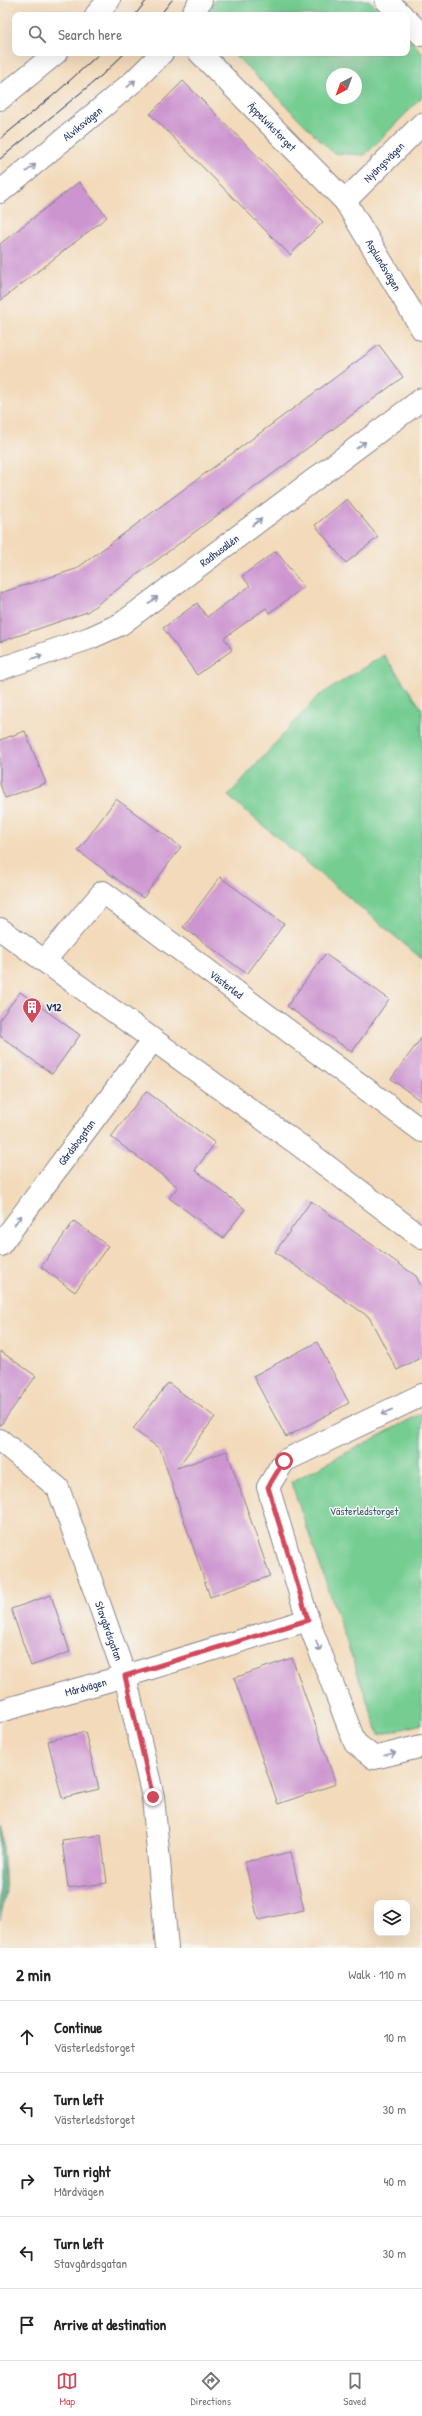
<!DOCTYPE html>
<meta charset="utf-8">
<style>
body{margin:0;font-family:"Patrick Hand",sans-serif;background:#f2f2f2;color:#222}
.controls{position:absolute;right:12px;bottom:12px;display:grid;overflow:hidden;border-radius:8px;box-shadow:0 4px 16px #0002}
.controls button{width:36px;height:36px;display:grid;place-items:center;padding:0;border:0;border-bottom:1px solid #e0e0e0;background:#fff;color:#222;font:20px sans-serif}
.compass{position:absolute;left:326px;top:68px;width:36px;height:36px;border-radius:50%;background:#fff;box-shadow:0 4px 16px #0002;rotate:221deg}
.stop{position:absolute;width:12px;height:12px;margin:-9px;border:3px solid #d1495b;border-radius:50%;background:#fff}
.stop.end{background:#d1495b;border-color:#fff;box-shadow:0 1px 4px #0008}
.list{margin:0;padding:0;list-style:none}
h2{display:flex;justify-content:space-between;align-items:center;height:52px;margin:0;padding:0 16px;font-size:17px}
h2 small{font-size:13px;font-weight:400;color:#767676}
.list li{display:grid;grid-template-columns:26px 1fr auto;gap:12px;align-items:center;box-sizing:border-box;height:72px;padding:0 16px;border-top:1px solid #e0e0e0}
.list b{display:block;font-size:15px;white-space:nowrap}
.list p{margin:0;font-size:13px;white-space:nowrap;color:#767676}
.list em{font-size:13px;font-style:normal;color:#767676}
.icon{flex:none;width:22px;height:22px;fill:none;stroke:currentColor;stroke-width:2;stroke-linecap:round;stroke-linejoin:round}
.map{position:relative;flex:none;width:422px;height:1948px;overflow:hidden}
.search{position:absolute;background:#fff;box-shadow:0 4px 16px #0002;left:12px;right:12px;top:12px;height:44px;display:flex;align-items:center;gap:10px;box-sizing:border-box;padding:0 14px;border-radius:8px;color:#767676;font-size:15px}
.sheet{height:412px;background:#fff}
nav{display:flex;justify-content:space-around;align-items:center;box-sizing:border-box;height:56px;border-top:1px solid #e0e0e0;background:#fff;font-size:11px;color:#767676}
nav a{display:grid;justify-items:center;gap:2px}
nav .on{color:#d1495b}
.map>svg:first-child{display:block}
</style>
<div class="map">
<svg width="422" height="1948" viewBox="0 0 422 1948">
<rect width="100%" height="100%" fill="#f6f6f2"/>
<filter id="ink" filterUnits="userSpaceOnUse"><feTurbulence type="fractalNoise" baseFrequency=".025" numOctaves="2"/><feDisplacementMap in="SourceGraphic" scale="8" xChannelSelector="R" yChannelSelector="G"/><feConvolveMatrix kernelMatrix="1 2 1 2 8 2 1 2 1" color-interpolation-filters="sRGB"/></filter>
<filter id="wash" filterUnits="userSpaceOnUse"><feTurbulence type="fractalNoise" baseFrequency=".012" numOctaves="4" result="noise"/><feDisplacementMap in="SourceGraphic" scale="16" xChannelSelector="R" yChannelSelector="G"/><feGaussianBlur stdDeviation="0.9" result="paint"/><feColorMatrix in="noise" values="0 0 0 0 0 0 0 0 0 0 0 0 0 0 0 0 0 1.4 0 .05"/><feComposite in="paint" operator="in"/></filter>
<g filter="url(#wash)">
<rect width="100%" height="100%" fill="#f3daba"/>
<path fill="#75cd92" stroke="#487e78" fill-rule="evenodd" d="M215 0H369L384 15H206Z
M407 37 422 52V97L365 155 333 153 233 53H407ZM332 74H356V98H332Z
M384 655 422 709V959L228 796 317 697Z
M422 1413V1724L379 1735 291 1482Z"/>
<path fill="#60b07c" stroke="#3e706d" d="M0 1826 2 1827 6 1891 0 1920Z"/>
<g id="blocks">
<path fill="#cd95d0" d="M183 81 323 222 290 255 150 114Z
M79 182 107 217 0 301V244Z
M379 345 403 377 87 612 0 642V593L76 569Z
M347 499 378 537 346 563 315 525Z
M276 551 304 587 269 613 266 608 224 638 232 650 197 675 163 628 197 603 207 617 250 586 242 576Z
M25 731 46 783 5 798 0 784V740Z
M116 799 181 847 143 898 78 851Z
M220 877 284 924 247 974 183 927Z
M325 954 389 999 352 1052 287 1006Z
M20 992 80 1035 52 1074 0 1036V1019Z
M422 1037V1102L391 1079Z
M146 1091 215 1143 195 1170 245 1209 223 1238 169 1198 178 1187 111 1137Z
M311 1201 416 1276 422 1287V1357L397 1370 369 1317 275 1252Z
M74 1221 108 1246 75 1292 41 1267Z
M317 1342 349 1403 286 1437 253 1376Z
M0 1351 36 1376 0 1426Z
M168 1383 215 1417 177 1468 227 1451 270 1576 210 1597 160 1449 133 1429Z
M51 1595 70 1652 31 1666 11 1609Z
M292 1658 336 1784 278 1804 234 1678Z
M85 1732 99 1789 62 1798 48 1741Z
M101 1835 107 1883 68 1888 62 1840Z
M291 1852 304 1910 258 1920 245 1862Z"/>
</g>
</g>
<g filter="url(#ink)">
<use href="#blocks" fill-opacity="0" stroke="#87848c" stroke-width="1"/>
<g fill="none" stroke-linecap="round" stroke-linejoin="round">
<g stroke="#87848c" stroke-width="24">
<g id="minor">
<path d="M386 0 402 15"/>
<path d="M192 15 201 0"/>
<path d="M407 20 422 35"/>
<path id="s1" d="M200 53 345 201 422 329"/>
<path id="s2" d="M0 192 134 81 162 53"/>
<path id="s3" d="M345 201 422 124"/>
<path id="s4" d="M0 669 90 638 121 624 422 399"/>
<path id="s5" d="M44 961 103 892 422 1131"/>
<path id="s6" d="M0 1245 153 1040"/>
<path d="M422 1395 284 1461 268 1487 308 1620 355 1743 374 1758 422 1746"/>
<path id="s7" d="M0 1440 58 1488 125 1676 153 1797 167 1948"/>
<path id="s8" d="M0 1711 125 1676 308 1620"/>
</g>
</g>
<g stroke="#87848c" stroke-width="24">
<path id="tertiary" d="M96 15 109 0
M0 99 56 53
M0 929 299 1145 422 1238"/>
</g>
<use href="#minor" stroke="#fff" stroke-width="22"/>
<use href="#tertiary" stroke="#fff" stroke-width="22"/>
<path stroke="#1b2f5e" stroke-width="1" d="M135 15 147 0
M160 15 172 0
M0 139 56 93 100 53
M0 159 101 76 125 53"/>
</g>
<defs><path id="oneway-shaft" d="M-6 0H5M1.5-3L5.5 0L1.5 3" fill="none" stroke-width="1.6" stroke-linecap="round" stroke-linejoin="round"/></defs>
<g stroke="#8d97ae">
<use href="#oneway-shaft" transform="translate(131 84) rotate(-41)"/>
<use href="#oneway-shaft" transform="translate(31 168) rotate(-38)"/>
<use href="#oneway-shaft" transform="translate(361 445) rotate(-37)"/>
<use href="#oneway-shaft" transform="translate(257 522) rotate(-37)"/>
<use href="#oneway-shaft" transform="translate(153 600) rotate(-37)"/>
<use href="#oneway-shaft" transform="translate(37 657) rotate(-19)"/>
<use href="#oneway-shaft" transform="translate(18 1220) rotate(-53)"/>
<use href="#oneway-shaft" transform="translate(387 1412) rotate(154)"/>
<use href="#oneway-shaft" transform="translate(318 1646) rotate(69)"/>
<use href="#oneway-shaft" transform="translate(390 1754) rotate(-14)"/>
</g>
</g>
<g fill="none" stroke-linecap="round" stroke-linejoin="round" filter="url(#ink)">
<path stroke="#d1495b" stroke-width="5" d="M153 1797 125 1676 308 1620 268 1487 284 1461"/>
</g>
<defs>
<g id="building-pin" transform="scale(1)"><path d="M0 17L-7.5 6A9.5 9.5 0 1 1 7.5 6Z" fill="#d1495b" stroke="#f6f6f2"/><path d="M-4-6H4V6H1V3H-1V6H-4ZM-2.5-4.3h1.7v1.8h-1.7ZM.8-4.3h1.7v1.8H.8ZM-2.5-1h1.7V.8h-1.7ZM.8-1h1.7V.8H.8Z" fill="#fff"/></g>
</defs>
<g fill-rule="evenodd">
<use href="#building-pin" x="32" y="1007"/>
</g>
<g text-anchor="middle" stroke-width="3" stroke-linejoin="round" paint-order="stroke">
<g font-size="11" fill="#1b2f5e" stroke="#f6f6f2">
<text dy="4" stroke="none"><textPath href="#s2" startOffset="107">Alviksvägen</textPath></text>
<text dy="4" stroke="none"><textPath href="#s1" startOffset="103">Äppelvikstorget</textPath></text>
<text dy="4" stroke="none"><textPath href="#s3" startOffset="55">Nyängsvägen</textPath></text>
<text dy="4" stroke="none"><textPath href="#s1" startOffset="282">Asplundsvägen</textPath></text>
<text dy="4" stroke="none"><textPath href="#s4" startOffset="252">Radhusallén</textPath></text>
<text dy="4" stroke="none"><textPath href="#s5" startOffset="245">Västerled</textPath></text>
<text dy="4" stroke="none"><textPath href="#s6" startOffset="128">Gårdsbogatan</textPath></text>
<text dy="4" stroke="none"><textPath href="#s7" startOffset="227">Stavgårdsgatan</textPath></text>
<text dy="4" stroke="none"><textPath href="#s8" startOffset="89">Mårdvägen</textPath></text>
</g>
<g font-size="11" font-weight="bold" fill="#1b2f5e" stroke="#f6f6f2" text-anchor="start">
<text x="46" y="1011">V12</text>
</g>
<g font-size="11" fill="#32566b" stroke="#f6f6f2">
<text x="364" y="1515">Västerledstorget</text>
</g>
</g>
</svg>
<div class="controls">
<button><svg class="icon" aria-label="layers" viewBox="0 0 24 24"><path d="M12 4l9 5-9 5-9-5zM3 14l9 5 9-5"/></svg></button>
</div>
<svg class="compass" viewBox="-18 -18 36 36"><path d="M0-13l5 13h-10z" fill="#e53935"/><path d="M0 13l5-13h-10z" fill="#767676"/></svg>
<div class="stop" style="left:284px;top:1461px"></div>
<div class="stop end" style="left:153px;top:1797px"></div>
<div class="search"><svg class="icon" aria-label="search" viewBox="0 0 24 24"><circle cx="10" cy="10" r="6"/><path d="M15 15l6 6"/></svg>Search here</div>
</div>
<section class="sheet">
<h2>2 min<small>Walk · 110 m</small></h2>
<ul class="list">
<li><svg class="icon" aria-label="ahead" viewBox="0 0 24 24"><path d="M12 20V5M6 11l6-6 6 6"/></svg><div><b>Continue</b><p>Västerledstorget</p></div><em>10 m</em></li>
<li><svg class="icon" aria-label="left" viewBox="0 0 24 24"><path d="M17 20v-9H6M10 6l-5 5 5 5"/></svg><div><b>Turn left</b><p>Västerledstorget</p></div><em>30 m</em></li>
<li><svg class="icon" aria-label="right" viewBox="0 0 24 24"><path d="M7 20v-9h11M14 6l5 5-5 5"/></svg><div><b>Turn right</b><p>Mårdvägen</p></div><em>40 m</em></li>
<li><svg class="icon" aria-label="left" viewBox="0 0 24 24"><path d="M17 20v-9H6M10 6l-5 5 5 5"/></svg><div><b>Turn left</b><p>Stavgårdsgatan</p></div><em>30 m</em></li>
<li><svg class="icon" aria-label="arrive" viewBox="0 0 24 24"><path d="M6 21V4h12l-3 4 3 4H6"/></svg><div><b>Arrive at destination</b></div></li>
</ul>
</section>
<nav>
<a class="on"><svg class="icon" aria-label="map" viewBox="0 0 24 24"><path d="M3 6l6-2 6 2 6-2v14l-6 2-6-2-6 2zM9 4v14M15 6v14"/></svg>Map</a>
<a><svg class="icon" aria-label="directions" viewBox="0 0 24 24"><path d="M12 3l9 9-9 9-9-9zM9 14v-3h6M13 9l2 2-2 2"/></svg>Directions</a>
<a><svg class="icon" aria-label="saved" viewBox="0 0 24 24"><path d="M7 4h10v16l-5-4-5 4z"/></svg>Saved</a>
</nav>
